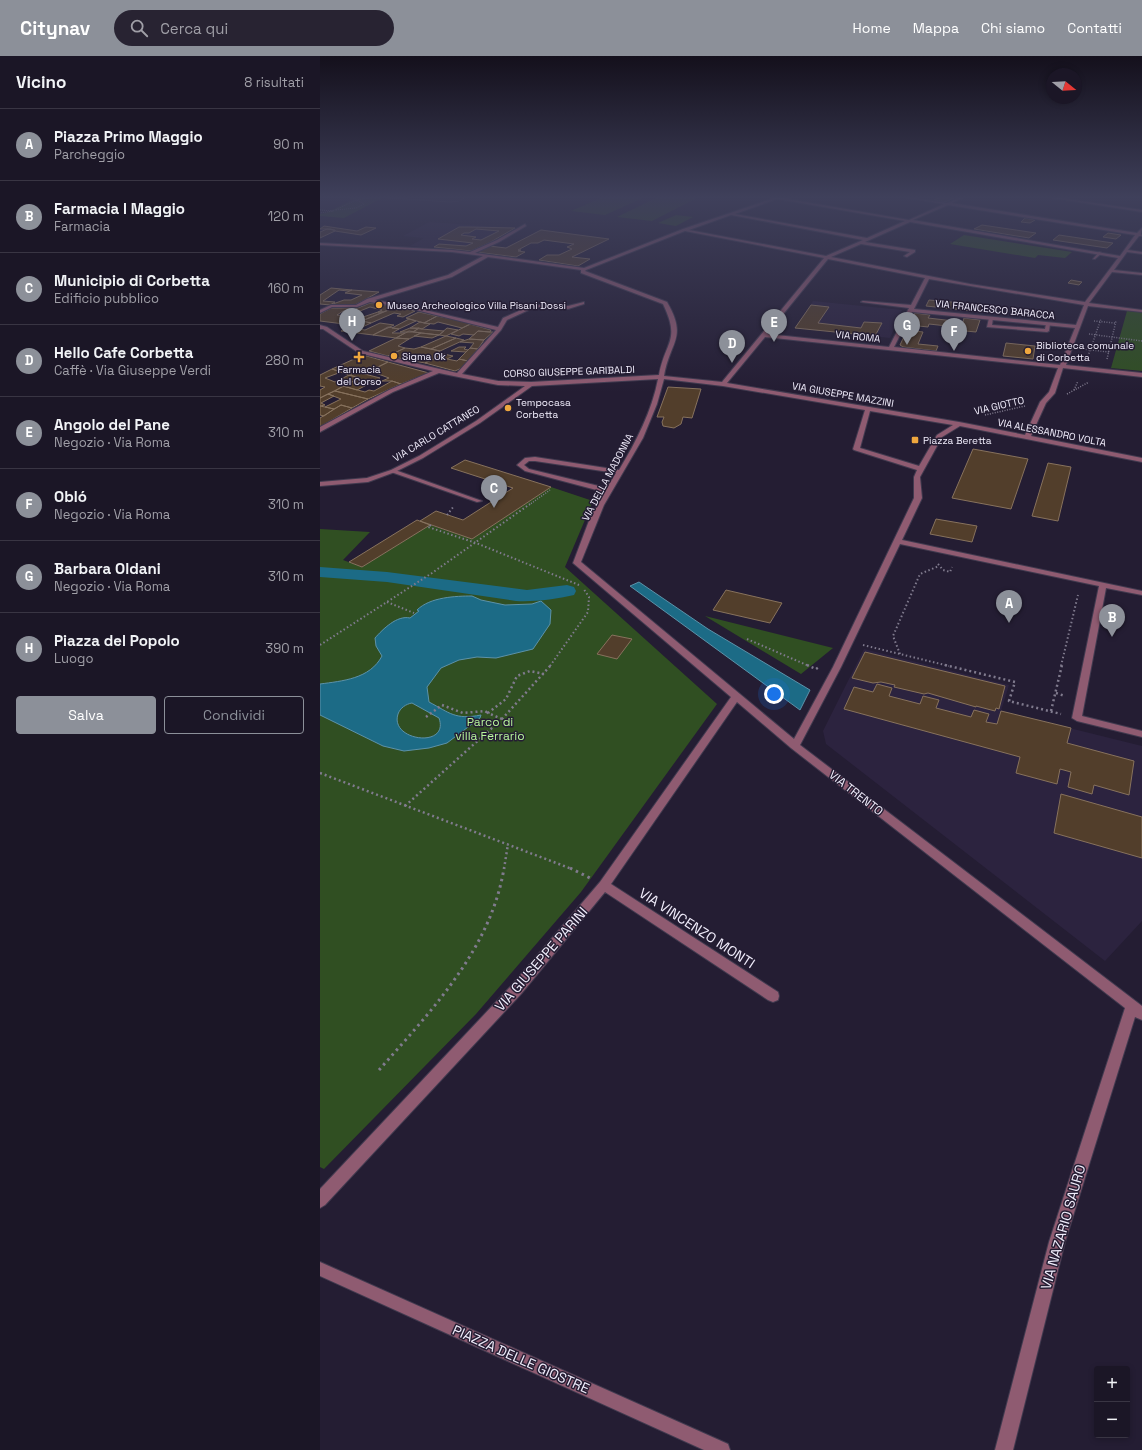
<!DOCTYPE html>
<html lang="it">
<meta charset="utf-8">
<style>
body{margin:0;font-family:"Space Grotesk",sans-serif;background:#282332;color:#f1f3f6}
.controls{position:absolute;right:12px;bottom:12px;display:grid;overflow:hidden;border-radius:4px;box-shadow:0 2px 6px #0003}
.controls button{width:36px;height:36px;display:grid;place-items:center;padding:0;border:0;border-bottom:1px solid #393543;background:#1b1626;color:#f1f3f6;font:20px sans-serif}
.compass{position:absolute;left:726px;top:12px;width:36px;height:36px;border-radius:50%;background:#1b1626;box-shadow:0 2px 6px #0003;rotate:108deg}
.you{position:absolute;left:454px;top:638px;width:14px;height:14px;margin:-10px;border:3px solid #fff;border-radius:50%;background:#1a73e8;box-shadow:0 0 0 6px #1a73e833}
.badge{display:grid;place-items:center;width:26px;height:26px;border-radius:50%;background:#8c9099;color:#fff;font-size:13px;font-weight:700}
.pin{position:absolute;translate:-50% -33px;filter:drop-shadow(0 1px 2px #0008)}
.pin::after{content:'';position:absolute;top:21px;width:14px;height:12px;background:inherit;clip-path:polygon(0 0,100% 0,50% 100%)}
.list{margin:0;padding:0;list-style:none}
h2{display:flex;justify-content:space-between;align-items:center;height:52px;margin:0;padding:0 16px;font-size:17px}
h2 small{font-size:13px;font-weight:400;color:#a09fa7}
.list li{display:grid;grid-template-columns:26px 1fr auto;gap:12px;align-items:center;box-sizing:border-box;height:72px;padding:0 16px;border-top:1px solid #393543}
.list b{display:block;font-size:15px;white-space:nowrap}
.list p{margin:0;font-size:13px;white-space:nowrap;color:#a09fa7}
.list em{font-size:13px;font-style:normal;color:#a09fa7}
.actions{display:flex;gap:8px;padding:12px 16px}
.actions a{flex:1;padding:9px 0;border:1px solid #8c9099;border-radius:4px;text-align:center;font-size:14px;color:#8c9099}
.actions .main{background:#8c9099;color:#fff}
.icon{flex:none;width:22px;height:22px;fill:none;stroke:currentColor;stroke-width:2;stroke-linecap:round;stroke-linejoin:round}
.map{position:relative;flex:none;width:822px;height:1394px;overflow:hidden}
header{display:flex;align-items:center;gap:24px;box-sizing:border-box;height:56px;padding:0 20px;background:#8c9099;color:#fff}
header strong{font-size:19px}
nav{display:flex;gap:22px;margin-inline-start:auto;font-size:14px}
.search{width:280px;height:36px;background:#282332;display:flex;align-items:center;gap:10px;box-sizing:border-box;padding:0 14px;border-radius:22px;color:#a09fa7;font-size:15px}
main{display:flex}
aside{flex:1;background:#1b1626}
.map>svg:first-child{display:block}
</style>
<header>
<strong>Citynav</strong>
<div class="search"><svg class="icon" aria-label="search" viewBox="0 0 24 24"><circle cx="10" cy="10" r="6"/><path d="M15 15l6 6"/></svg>Cerca qui</div>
<nav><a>Home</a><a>Mappa</a><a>Chi siamo</a><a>Contatti</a></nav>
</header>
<main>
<aside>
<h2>Vicino<small>8 risultati</small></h2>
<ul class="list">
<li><span class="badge">A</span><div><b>Piazza Primo Maggio</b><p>Parcheggio</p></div><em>90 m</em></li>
<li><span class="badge">B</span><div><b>Farmacia I Maggio</b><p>Farmacia</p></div><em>120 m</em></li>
<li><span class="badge">C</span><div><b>Municipio di Corbetta</b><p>Edificio pubblico</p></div><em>160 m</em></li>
<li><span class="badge">D</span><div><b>Hello Cafe Corbetta</b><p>Caffè · Via Giuseppe Verdi</p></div><em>280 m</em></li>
<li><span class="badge">E</span><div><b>Angolo del Pane</b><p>Negozio · Via Roma</p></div><em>310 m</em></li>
<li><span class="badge">F</span><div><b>Obló</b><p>Negozio · Via Roma</p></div><em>310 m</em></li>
<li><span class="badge">G</span><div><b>Barbara Oldani</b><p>Negozio · Via Roma</p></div><em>310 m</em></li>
<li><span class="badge">H</span><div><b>Piazza del Popolo</b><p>Luogo</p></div><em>390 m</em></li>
</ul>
<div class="actions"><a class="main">Salva</a><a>Condividi</a></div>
</aside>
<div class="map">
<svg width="822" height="1394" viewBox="0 0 822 1394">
<rect width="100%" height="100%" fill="#241d33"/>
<path fill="#2c233f" d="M109 166 195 172 169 187 151 195 90 190 104 182 83 180Z
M493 245 582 254 570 282 475 272Z
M544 593 689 629 681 655 822 690V865L785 905 506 688 503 675Z"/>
<path fill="#304f22" d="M27 141H64L24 162 0 160V158L6 157 32 144Z
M283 141H325L285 159 251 155Z
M338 141H379L332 165 297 161Z
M356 159 373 161 356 170 338 167Z
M644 179 752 196 745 202 718 199 715 202 630 188Z
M807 255 822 256V315L791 312Z
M231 431 273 445 245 511 397 648 261 836 156 958 4 1113 0 1111V473L50 476 23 504 42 511 110 469 152 483Z
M385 560 513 592 481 618Z"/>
<path fill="#1c6b86" stroke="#5c92a9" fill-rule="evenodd" d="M319 526 388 573 490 634 480 654 310 530Z
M152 540 161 544 185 549 212 548 221 545 231 554 230 568 213 593 176 602 157 601 139 604 121 612 107 631 109 646C130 657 135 664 161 659L160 662 127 687 109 692 84 695 63 690 0 659V628C22 625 50 623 62 600L56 590 55 582C63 573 77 559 90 562L99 555 97 554C110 541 136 540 152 540ZM92 647 119 662C130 693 69 685 78 658 80 652 86 648 92 647Z"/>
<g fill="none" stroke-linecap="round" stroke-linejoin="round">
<path fill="#1c6b86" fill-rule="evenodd" d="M0 511 67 516 207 534 247 529 254 531 256 535 254 539C236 543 215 546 196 545L67 526 0 521Z"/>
</g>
<path fill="#523e2b" stroke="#87725d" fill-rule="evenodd" d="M621 141H625L634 142 625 146 614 144Z
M705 162 715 164 710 167 701 166Z
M662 169 716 177 709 182 654 173Z
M4 170 37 175 46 171 56 172 41 179 15 175 11 173H0Z
M139 171H149L195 172 169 187 151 195 114 191 119 188 146 190 153 187 118 183ZM156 173 179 175 161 184 152 183 156 181 141 179 144 177H149Z
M7 173 15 174V175L0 182V176Z
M221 174 289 183 252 201 270 203 258 210 219 204 227 199H239L252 193 247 191 254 188 224 184 218 187H211L198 194H201L198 195 205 196 196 201 156 196 169 190 186 192Z
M788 177 801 179 796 183 783 181Z
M739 179 793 187 787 192 733 184Z
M751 224 762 226 759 229 748 227Z
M11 232 32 234 28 235 19 234 3 245 15 246 10 249 0 248V239Z
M32 234 59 236 35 249H10L24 244H31L42 239 25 237Z
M609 244 664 249 662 256 606 250Z
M50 247H54L76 251 63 256H58L62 254 50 251 40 255 33 254Z
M491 249 509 251 498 267 541 272 544 266 562 267 555 280 475 272Z
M76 251 95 255 83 261 77 260 81 258 74 257 51 267 42 265Z
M11 252H34L27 256 23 255 17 259 40 262 58 256H63L32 269 0 265V258Z
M99 256 117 260 104 267 86 262Z
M595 257 610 259 608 262 643 266 644 262 660 264 656 276 635 274 636 271 609 268 608 271 589 269Z
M117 260 153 267 142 272 118 266 114 268 104 267Z
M89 263 96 265 79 273 72 272Z
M42 265 51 267 38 273 45 274 60 267 74 269 53 279 21 275Z
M100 266 110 268 102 273 90 272Z
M150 268 171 274 170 276 158 275 154 279 143 278 139 280 131 278Z
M68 271 79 273 72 277H85L76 282 53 279Z
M90 272H99L93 276H80Z
M99 272 102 273 124 275 119 279 93 276Z
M127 272 138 274 126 280 119 279Z
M587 274 603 276 598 288 618 290 616 295 583 291 580 289Z
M89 275 101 277 89 283 76 282Z
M158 275 170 276H173L164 284 149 283Z
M101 277 119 279 112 282 94 280Z
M126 280 136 282 111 293 101 291Z
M76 282 89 283 78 290 85 292 68 300 49 295Z
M136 282 144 284 120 295 111 293Z
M149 283 164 284 158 293 150 292 154 287 140 286Z
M686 287 715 290 713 303 683 300Z
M101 291 120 295 114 298 122 299 105 307 68 300 85 292 94 293Z
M139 291H146L144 293 148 294 146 296 131 295Z
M150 292 158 293 148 305 139 303Z
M124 298 133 300 127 303 137 305 139 303 148 305 144 311 135 315 105 307Z
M43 299 68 306 50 315 48 314 41 317 36 316 29 319 12 313Z
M68 306 109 317 81 328 72 325H62L69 322 50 315Z
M12 313 21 316 5 322 15 326 29 319 40 322 0 342V334L5 331 0 330V319Z
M36 316 41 317 60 322 37 334 23 330 40 322 29 319Z
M72 325 81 328 48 343 15 335 23 330 45 336 49 334 54 335Z
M348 331 381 333 372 362 363 361 361 368 354 372 343 370 342 366 344 361H337Z
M15 335 48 343 32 352 21 349 14 353 5 351 21 343 8 338Z
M8 338 14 340 1 347 5 349 0 350V342Z
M21 349 32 352 0 371V362Z
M0 350 5 351 14 353 4 360 0 359Z
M653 393 708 403 691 453 632 442Z
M145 404 231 431 152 483 100 465 116 455 143 464 193 432 131 412Z
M728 407 751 411 738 465 712 460Z
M616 463 657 470 652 486 610 478Z
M97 464 110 469 42 511 29 506Z
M406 534 462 547 450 567 393 554Z
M292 579 312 583 297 603 277 598Z
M545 596 685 630 679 653 676 652 675 655 656 650V651L608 637 604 638 574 631 575 629 561 626 553 627 532 622Z
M557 628 572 632 569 640 600 648 603 640 619 644 616 652 651 661 654 654 669 658 666 666 677 668 681 655 751 672 747 687 814 705 809 739 774 729 772 738 748 731 751 716 740 713 737 728 696 717 700 701 524 653 534 631 553 636Z
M741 738 822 761V802L734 777Z"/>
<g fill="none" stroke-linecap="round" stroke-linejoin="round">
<g stroke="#413a4f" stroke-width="2">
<path id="service" d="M779 196 782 197 775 203H773Z
M671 261 673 262 672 269 725 273 726 268 728 267 730 268 729 275 727 276 667 271 669 262Z
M71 414H75L162 445 157 446 71 416Z
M0 1206 408 1388 410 1394H384L0 1220Z"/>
</g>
<g stroke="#413a4f" stroke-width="2">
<path id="minor" d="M457 141 589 164 624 148 583 141 627 147 641 141H645L632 147 817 177 822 172 821 178 822 180H819L808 194 822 196V198L807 196 794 214 822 217V219L792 216 769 247 822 254V256L768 250 746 309 822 317V321L743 312 735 337 726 347 711 380 822 402V406L640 370 622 381 600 421 602 442 582 484 822 535V539L786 532 762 660 822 675V681L757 665 752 662 779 530 580 488 521 611 480 689 822 950V964L815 961 745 1186 693 1394H675L729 1186 805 952 471 692 417 646 291 828 458 936 459 940 458 944 453 946 448 944 285 836 201 938 5 1149 0 1152V1133L191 930 280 826 411 641 253 507 270 462 284 436 205 415 197 409 205 402 215 401 299 414C316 386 332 355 338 323L212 330 160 367 103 402 75 416 48 426 0 430V426L47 422 71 414 99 400 156 365 205 330 178 329 119 317 73 336 0 376V371L69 334 113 315 39 297 3 273H0V269L7 271 43 295 137 317 176 274 92 253 50 246 37 251H12L0 257V254L11 249H36L47 243 128 219 163 200 132 196 0 189V187L132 194 150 196 177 184 205 168 206 170 179 186 155 197 264 212 363 173ZM457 143 585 165 547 182 415 158ZM628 149 815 179 800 200 593 164ZM411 159 543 184 506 200 369 174ZM590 166 798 202 765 246 650 228 511 201 541 188 590 196 584 200 587 201 595 196V194L545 186ZM365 175 504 202 402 326 344 320C350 285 368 282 347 246L265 215 266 214ZM168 201 261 214V217L343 248C361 285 345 285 339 319L211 326 178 325 142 318 181 274 187 264 213 252 230 250 248 253 264 248V246L248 250 230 248 210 250 183 262 178 271 92 251 55 244 132 221ZM508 203 605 222 591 249 543 245 541 246 589 252 569 291 447 278ZM609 223 764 249 756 269 594 253ZM592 256 755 272 740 309 574 291ZM445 281 738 312 729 336 720 346 705 379 639 366 407 327ZM344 323 403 330 545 354 533 393 534 394 597 414 594 421V442L513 611 474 683 261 506 284 449 323 382 337 348ZM550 355 633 369 617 379 599 410 540 392ZM209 405H215L296 417 287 432 209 413 204 409Z
M726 141H734L822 154V156Z"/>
</g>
<path stroke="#807b8e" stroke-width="1" stroke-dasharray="1 1" stroke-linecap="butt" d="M36 144 56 141 130 146 139 145 146 141
M0 154 13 155 0 157
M16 154 36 152 44 148 37 144
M13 155 36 144 32 141"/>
<path stroke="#807b8e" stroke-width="1.5" stroke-dasharray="1 1.5" stroke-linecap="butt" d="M774 265 795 267
M769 278 822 285
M763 293 789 296
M768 300 781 263
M787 303 796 265
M754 334 758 325
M747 338 769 326
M665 359 705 350
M209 449 230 434"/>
<path stroke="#807b8e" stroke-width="2" stroke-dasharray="1.5 2.5" stroke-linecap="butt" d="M127 459 134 450
M111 469 108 471 156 487 259 529
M618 508 623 514 630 516 632 511
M67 546 94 557
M427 583 489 610
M0 589 112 517 210 448
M543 589 629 610
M580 598 573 580 600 518 619 510
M230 610 268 556 269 541 263 532
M741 610 758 539"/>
<path stroke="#807b8e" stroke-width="2.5" stroke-dasharray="2 3" stroke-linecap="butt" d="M487 609 496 613 499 611
M625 609 695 626 689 645 741 658
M736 637 745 640
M731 655 742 609
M106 661 122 649 143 657 165 655 168 657
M182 663 168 657 186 643 197 620 210 615 224 618
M0 717 252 813
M85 750 182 663 231 609
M184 813 188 788"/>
<path stroke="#807b8e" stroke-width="3" stroke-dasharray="2.5 4" stroke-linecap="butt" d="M250 812 270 822
M59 1014C111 955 171 893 184 812"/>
<use href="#service" fill="#8f5b71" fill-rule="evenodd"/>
<use href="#minor" fill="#8f5b71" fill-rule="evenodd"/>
</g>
<linearGradient id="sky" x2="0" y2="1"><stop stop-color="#14101c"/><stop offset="0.42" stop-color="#3f405b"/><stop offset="1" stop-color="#3f405b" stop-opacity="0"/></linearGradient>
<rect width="822" height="336" fill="url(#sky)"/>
<g fill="#efa73e" stroke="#241d33" stroke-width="1.5">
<circle cx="59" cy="249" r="4"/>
<circle cx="708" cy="295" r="4"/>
<circle cx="74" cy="300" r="4"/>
<path d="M37 295h4v4h4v4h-4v4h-4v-4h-4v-4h4z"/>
<circle cx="188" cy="352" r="4"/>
<rect x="591" y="380" width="8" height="8" rx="2"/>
</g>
<g text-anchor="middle" stroke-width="3" stroke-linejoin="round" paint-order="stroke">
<g font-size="10" fill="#f1edfc" stroke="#241d33" text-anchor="start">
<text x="67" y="253">Museo Archeologico Villa Pisani Dossi</text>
<text x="716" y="293">Biblioteca comunale<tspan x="716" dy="12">di Corbetta</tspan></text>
<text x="82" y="304">Sigma Ok</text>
<text x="39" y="317" text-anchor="middle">Farmacia<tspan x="39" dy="12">del Corso</tspan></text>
<text x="196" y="350">Tempocasa<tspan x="196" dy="12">Corbetta</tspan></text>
<text x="603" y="388">Piazza Beretta</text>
</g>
<g font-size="10" fill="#f1edfc" stroke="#241d33">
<text transform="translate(675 253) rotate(6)" y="4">VIA FRANCESCO BARACCA</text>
<text transform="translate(538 280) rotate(6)" y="4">VIA ROMA</text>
<text transform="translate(249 315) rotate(-2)" y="4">CORSO GIUSEPPE GARIBALDI</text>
<text transform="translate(523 338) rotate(10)" y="4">VIA GIUSEPPE MAZZINI</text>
<text transform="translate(679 349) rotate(-13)" y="4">VIA GIOTTO</text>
<text transform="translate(732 376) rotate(11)" y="4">VIA ALESSANDRO VOLTA</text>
<text transform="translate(116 377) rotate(-31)" y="4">VIA CARLO CATTANEO</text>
<text transform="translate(287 421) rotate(-62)" y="4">VIA DELLA MADONNA</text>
</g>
<g font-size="12" fill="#b6f59a" stroke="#241d33">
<text x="170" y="670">Parco di<tspan x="170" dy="14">villa Ferrario</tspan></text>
</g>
<g font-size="12" fill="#f1edfc" stroke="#241d33">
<text transform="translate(536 737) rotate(38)" y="4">VIA TRENTO</text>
</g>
<g font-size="14" fill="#f1edfc" stroke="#241d33">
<text transform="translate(377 872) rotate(33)" y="5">VIA VINCENZO MONTI</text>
<text transform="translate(221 903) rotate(-49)" y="5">VIA GIUSEPPE PARINI</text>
<text transform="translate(743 1171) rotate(-74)" y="5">VIA NAZARIO SAURO</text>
<text transform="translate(201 1303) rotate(24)" y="5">PIAZZA DELLE GIOSTRE</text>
</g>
</g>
</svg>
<div class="controls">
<button>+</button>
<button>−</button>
</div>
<svg class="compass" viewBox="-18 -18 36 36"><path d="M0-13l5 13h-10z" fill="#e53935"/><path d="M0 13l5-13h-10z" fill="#a09fa7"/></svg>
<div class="you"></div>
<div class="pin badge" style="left:689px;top:567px">A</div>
<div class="pin badge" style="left:792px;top:581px">B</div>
<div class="pin badge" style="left:174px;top:452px">C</div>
<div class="pin badge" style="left:412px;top:307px">D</div>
<div class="pin badge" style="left:454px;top:286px">E</div>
<div class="pin badge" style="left:634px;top:295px">F</div>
<div class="pin badge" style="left:587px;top:289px">G</div>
<div class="pin badge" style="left:32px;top:285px">H</div>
</div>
</main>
